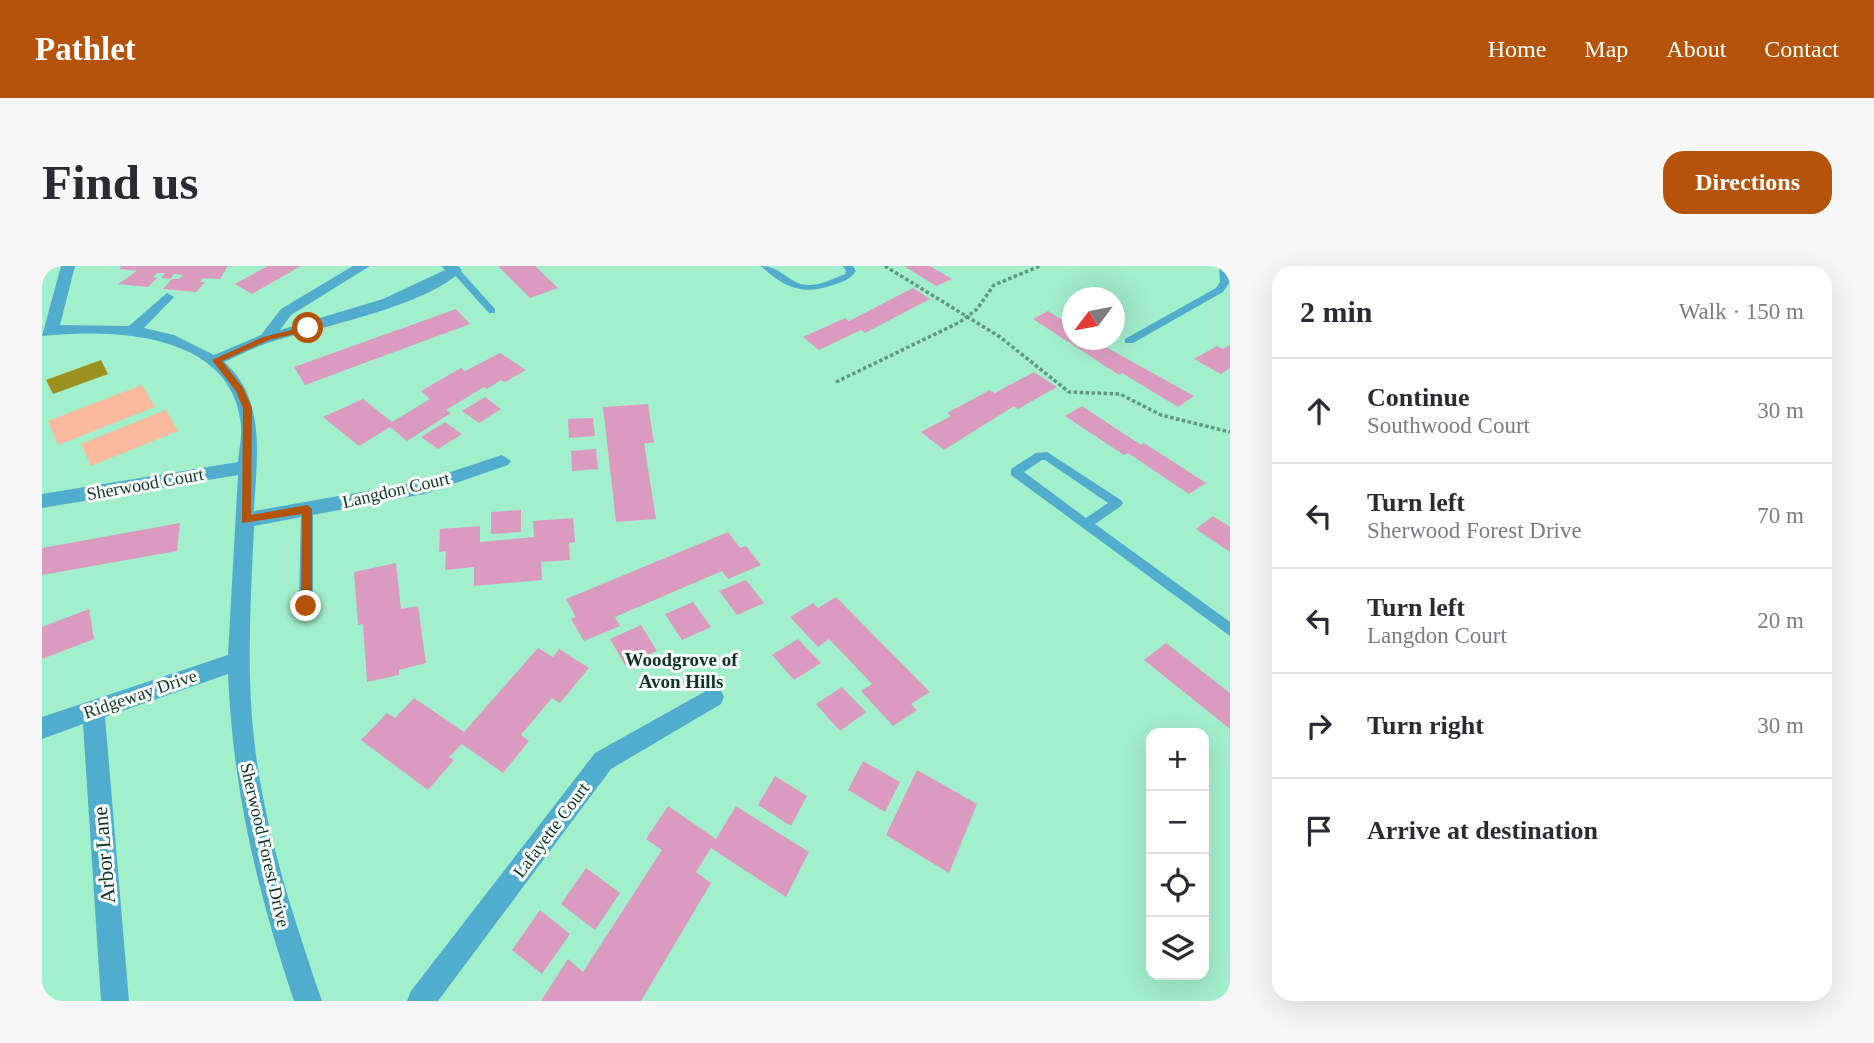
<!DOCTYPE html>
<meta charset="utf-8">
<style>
body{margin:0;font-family:Georgia,serif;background:#f7f7f7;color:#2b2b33}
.controls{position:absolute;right:21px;bottom:21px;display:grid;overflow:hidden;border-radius:14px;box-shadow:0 7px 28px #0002}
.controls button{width:63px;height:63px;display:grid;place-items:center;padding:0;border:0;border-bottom:2px solid #e1e1e2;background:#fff;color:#2b2b33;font:35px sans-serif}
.compass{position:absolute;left:1020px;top:21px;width:63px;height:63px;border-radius:50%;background:#fff;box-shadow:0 7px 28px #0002;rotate:238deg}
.stop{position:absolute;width:21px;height:21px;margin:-16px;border:5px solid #b45309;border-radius:50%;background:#fff}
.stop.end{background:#b45309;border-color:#fff;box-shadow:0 2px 7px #0008}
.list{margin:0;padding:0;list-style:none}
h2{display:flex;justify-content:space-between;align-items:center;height:91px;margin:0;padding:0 28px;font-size:30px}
h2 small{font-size:23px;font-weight:400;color:#7c7c81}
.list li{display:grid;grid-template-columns:46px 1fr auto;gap:21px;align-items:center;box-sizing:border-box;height:105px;padding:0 28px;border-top:2px solid #e1e1e2}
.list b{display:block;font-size:26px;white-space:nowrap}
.list p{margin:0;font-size:23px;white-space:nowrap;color:#7c7c81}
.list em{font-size:23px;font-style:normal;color:#7c7c81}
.icon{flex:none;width:38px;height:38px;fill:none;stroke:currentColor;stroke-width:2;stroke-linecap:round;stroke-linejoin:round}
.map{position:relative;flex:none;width:1188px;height:735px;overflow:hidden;border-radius:21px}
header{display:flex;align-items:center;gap:42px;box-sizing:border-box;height:98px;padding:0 35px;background:#b45309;color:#fff}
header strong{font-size:33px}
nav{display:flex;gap:38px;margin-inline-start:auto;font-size:24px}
.intro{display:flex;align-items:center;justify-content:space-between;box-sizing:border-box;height:168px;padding:0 42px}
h1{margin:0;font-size:49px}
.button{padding:18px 32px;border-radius:21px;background:#b45309;color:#fff;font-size:24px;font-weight:700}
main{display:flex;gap:42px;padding:0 42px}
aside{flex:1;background:#fff;border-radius:21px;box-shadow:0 7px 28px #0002}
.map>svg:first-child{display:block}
</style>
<header>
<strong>Pathlet</strong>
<nav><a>Home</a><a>Map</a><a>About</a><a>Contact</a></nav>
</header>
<div class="intro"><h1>Find us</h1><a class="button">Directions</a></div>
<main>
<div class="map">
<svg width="1188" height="735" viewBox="0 0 1188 735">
<rect width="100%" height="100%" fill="#a2efcb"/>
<path fill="#fab99e" d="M100 119 113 141 16 179 6 155Z
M124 144 136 165 49 200 39 178Z"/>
<path fill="#9c911f" d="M59 94 66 108 11 128 4 114Z"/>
<path fill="#db9bc1" d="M80 0H186L178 13 161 12 158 16H163L154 26 121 23 130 13H137L141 9 132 8 128 13 119 12 123 7H115L111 11 115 12 106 21 76 18 95 5 77 3Z
M226 0H259L210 28 193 18Z
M456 0H493L516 22 488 32Z
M862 0H888L910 13 894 20Z
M871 22 888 33 823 67 819 64 777 84 761 71 803 52 807 55Z
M414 43 428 58 263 119 252 101Z
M1006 45 1030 60V74H1056L1053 75 1152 130 1136 141 1080 107 1077 109 991 53Z
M1188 79V102L1179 108 1152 93 1175 80 1181 83Z
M458 87 484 104 463 116 459 114 445 123 442 121 404 144 409 147 365 175 348 161 317 180 281 151 321 133 350 156 388 133 379 125 419 102 423 105Z
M992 106 1015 121 976 143 972 140 902 184 879 166 909 150 905 147 948 124 953 127Z
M443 131 459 143 437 157 420 145Z
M606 138 612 177H602L614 253 574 256 561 141Z
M1040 140 1099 179 1102 177 1164 217 1147 228 1086 187 1082 189 1023 150Z
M551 152 553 170 527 172 526 153Z
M403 156 420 168 396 183 379 171Z
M554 183 556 203 530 205 529 185Z
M479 244V266L449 268V246Z
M1171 250 1188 261V286L1154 263Z
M531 252 533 276 527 277 528 294 499 296 500 314 432 320V301L403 304 404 285 397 286 398 263 438 260V276L492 271 491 255Z
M138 257 135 285 0 309V282Z
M686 266 698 282 704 280 719 299 686 313 680 305 573 351 578 360 542 375 529 353 534 351 524 333Z
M354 297 359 343 376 340 384 397 357 404V409L325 416 321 358 316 359 312 306Z
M704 314 722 337 695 349 677 325Z
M794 331 888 426 869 438 875 444 851 460 819 425 830 418 787 373 776 381 748 351 771 337 776 342Z
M651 336 669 361 640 374 623 348Z
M47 343 52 373 0 393V361Z
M599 359 615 385 583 399 568 373Z
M756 373 779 397 752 414 730 389Z
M1124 377 1188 427V463L1102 394Z
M496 382 511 391 517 383 547 402 518 437 510 432 479 469 487 475 461 507 420 478 407 491 412 494 386 524 319 474 345 447 353 452 372 432 422 466Z
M800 421 824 446 798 465 774 438Z
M821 495 858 516 843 546 806 524Z
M875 504 935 538 907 607 844 569Z
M733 510 765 530 749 560 716 539Z
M626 540 674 573 694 540 767 586 744 631 669 582 654 606 669 617 599 735H499L526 693 541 706 620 584 604 573Z
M544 602 578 627 553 664 519 638Z
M498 644 528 668 500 708 470 684Z"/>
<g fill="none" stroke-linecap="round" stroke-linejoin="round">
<path stroke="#60977e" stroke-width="3.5" stroke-dasharray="3.5 2.5" stroke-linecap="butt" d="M843 0 958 71 1027 126 1078 128 1119 149 1188 166
M794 116 918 56 935 43 952 19 998 0"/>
<path fill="#51adcd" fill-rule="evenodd" d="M719 0C739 0 747 18 765 19 777 20 791 13 803 8L804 5 801 0H811L814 5C808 14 800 16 791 19 761 30 741 21 719 0Z
M1177 0H1187L1188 16 1181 26 1091 77H1083V73L1174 22 1178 16Z
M410 2H416L453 43V47H447L410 6Z
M1005 186 1079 234 1081 237 1079 240 1053 258 1188 356V370L969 209V203L994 187ZM1000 194H1003L1066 237 1044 252 982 206Z
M265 238 271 243V340L269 344H259L257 340 259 243Z"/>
<path fill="#51adcd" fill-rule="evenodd" d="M19 0H33L18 59 87 60 125 27 132 31 102 62 132 69 172 89 219 69 239 43 311 0H328L249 49 238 64 341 33 403 4 399 0H416L420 4C387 39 279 61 232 75 215 80 198 89 182 96 226 134 214 195 212 245L381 215 460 189 469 195 466 199 382 228 212 260C209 330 204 402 212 473 222 563 251 650 280 735H252C215 624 191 526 186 408L63 451 87 735H59L41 458 0 473V451L186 389 196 209 0 242V228L196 196C197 184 200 171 199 159 190 65 69 63 0 70Z
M671 421 679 424 682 431 679 438 569 503 396 735H365L369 725 553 487Z"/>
</g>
<path fill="#b45309" d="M266 60 269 64 227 74 180 95 201 122 210 142 209 249 265 239 270 243V340L264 345 259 340 260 248 200 257 201 142 194 125 170 94 221 71Z"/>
<g text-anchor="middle" stroke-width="6" stroke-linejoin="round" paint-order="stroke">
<g font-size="18" fill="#153427" stroke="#f7fefb">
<text transform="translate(103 218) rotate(-10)" y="6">Sherwood Court</text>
<text transform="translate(354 224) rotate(-13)" y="6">Langdon Court</text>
<text transform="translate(98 428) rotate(-19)" y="6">Ridgeway Drive</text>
<text transform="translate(509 564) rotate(-53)" y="6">Lafayette Court</text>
<text transform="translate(223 579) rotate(77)" y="6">Sherwood Forest Drive</text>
</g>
<g font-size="19" font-weight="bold" fill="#153427" stroke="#f7fefb">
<text x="639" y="400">Woodgrove of<tspan x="639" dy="22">Avon Hills</tspan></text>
</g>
<g font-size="21" fill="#153427" stroke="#f7fefb">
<text transform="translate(62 589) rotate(-95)" y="7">Arbor Lane</text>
</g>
</g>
</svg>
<div class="controls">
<button>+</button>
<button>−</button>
<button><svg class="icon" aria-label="locate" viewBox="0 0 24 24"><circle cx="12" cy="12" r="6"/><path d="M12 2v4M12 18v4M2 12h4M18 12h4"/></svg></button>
<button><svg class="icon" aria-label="layers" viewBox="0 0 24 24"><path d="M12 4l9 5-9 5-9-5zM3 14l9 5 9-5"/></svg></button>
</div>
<svg class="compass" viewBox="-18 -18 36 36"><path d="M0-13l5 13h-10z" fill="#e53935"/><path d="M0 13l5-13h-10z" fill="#7c7c81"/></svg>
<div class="stop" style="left:266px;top:62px"></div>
<div class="stop end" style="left:264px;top:340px"></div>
</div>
<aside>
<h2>2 min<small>Walk · 150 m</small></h2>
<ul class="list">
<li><svg class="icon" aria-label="ahead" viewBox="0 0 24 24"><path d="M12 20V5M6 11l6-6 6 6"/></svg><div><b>Continue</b><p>Southwood Court</p></div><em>30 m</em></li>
<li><svg class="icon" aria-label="left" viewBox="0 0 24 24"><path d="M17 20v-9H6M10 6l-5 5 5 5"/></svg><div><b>Turn left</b><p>Sherwood Forest Drive</p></div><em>70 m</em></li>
<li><svg class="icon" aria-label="left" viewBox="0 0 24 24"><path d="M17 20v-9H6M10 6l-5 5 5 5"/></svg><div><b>Turn left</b><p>Langdon Court</p></div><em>20 m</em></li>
<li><svg class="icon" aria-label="right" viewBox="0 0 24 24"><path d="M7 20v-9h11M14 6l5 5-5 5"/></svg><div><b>Turn right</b></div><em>30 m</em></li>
<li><svg class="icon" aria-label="arrive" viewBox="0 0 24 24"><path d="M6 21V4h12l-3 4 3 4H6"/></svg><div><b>Arrive at destination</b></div></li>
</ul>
</aside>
</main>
